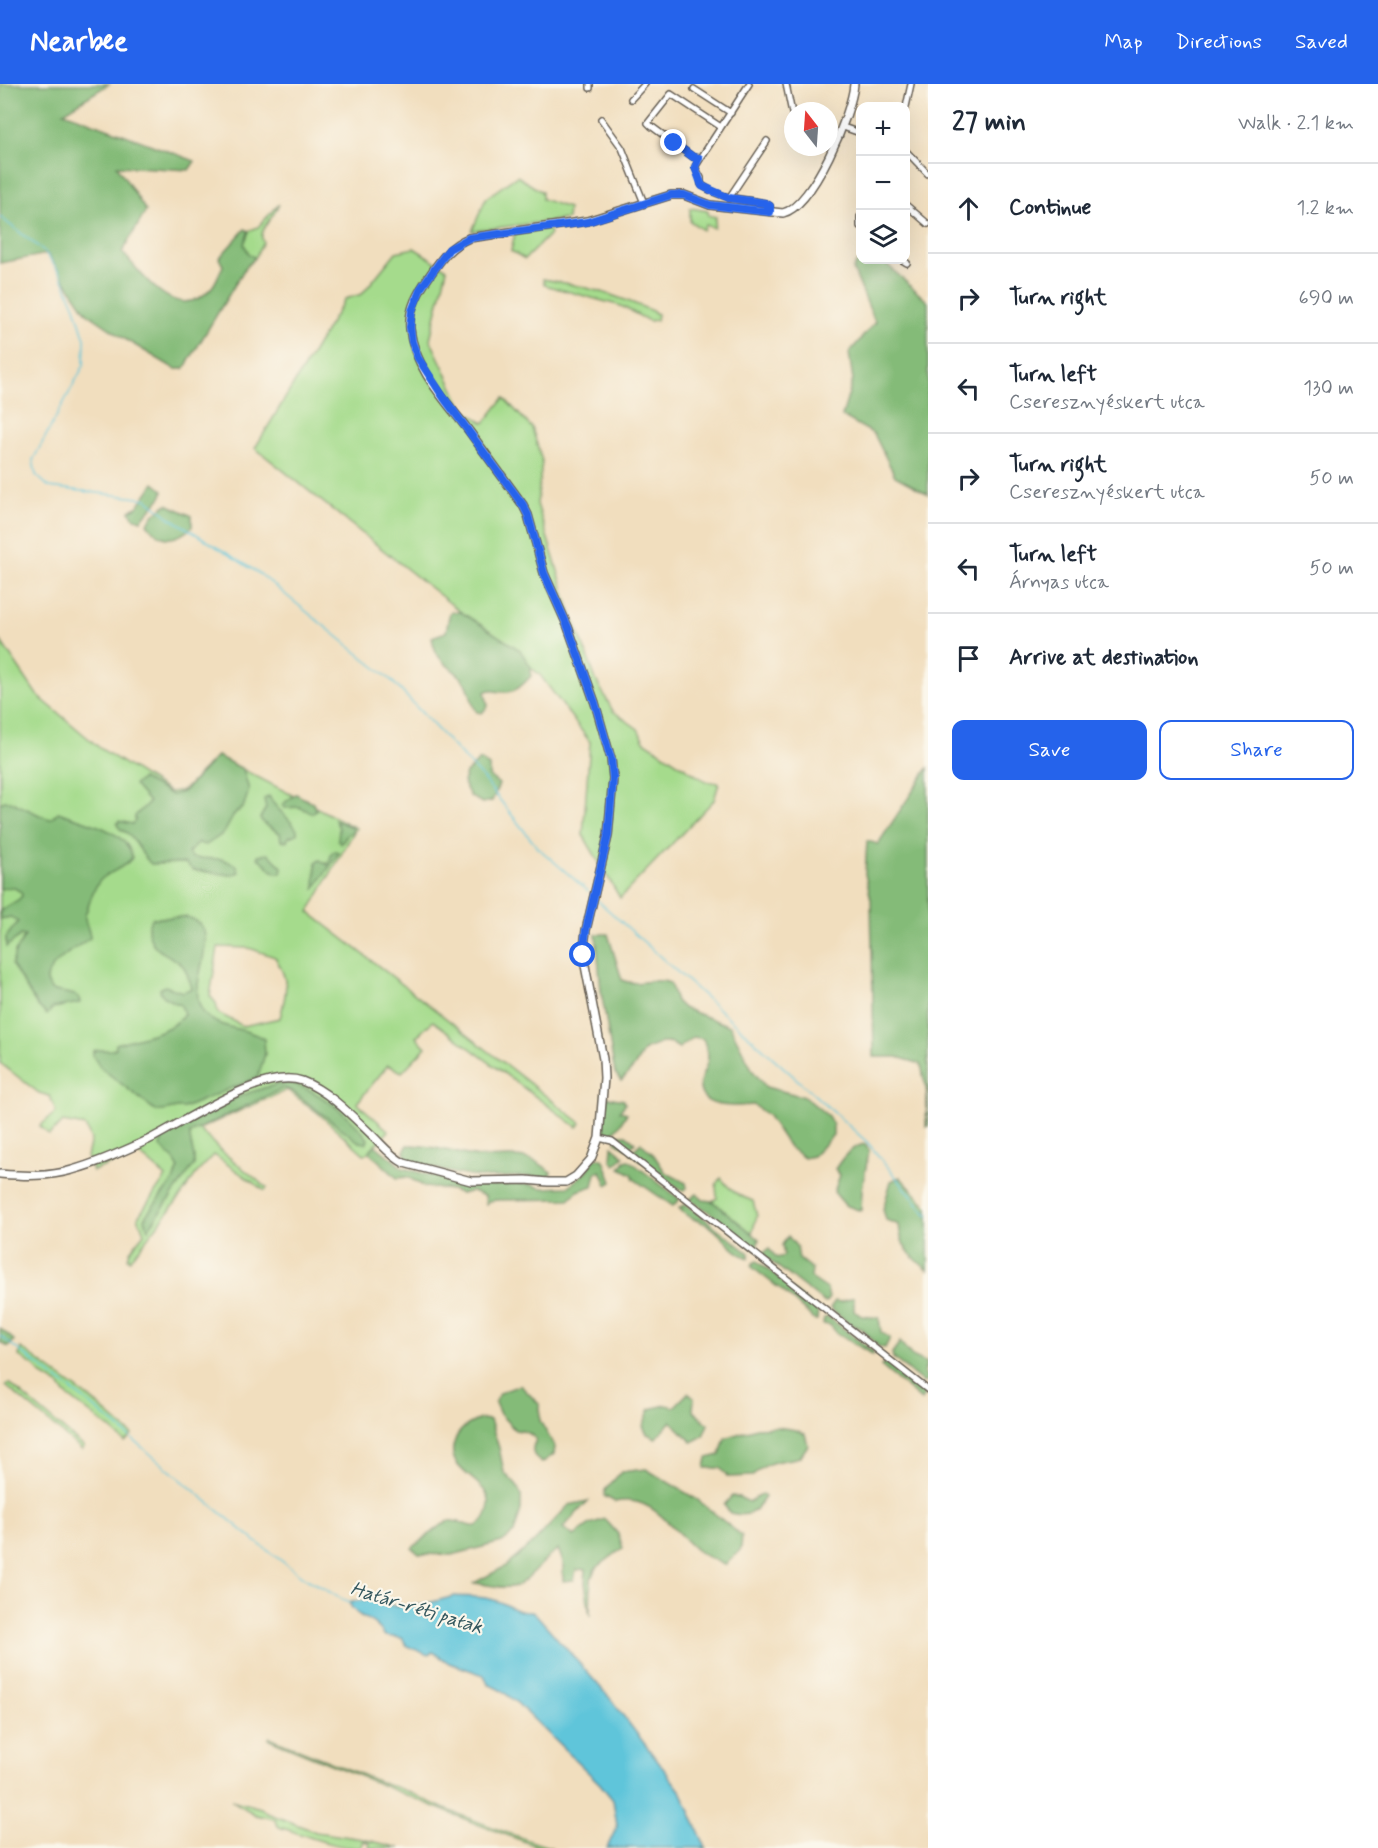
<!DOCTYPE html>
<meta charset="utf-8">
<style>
body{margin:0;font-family:Mynerve,sans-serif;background:#f2f2f3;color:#1f2937}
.controls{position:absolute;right:18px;top:18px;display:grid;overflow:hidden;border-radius:12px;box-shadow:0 6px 24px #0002}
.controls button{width:54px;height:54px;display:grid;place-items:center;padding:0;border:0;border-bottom:2px solid #e0e1e3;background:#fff;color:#1f2937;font:30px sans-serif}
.compass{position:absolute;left:784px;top:18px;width:54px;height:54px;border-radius:50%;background:#fff;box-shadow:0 6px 24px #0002;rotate:343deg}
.stop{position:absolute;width:18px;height:18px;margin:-14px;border:4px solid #2563eb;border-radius:50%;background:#fff}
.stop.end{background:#2563eb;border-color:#fff;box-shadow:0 2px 6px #0008}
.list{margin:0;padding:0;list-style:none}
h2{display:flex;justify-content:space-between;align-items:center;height:78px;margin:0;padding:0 24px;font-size:26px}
h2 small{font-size:20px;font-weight:400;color:#747a83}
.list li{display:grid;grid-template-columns:39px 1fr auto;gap:18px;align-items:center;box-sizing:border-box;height:90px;padding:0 24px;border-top:2px solid #e0e1e3}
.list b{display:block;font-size:22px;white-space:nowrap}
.list p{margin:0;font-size:20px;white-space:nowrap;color:#747a83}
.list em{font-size:20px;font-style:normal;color:#747a83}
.actions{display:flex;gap:12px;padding:18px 24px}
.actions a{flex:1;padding:14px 0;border:2px solid #2563eb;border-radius:12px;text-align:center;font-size:21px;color:#2563eb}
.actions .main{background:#2563eb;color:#fff}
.icon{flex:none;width:33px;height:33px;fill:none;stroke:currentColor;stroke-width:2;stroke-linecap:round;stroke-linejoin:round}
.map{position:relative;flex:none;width:928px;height:1764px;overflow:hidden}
header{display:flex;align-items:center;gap:36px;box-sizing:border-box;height:84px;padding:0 30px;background:#2563eb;color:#fff}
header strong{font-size:28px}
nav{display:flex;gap:33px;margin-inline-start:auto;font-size:21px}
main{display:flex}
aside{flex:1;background:#fff}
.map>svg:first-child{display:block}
</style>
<header>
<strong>Nearbee</strong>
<nav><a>Map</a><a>Directions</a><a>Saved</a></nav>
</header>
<main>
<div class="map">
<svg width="928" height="1764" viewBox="0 0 928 1764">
<rect width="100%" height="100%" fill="#fbf7ec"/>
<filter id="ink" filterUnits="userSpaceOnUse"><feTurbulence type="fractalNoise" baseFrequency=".0167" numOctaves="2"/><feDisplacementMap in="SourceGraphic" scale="12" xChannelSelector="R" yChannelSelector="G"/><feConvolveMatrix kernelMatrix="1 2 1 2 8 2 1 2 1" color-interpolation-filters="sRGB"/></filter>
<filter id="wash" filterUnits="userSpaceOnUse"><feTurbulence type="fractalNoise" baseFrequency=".008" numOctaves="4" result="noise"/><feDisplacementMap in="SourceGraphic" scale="24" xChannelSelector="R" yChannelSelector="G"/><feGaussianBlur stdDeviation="1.35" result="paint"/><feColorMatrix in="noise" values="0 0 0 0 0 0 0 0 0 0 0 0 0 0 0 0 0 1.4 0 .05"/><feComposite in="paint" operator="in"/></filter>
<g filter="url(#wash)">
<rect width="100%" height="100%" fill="#f1debe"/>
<path fill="#a5db8c" stroke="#607c54" stroke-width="1.5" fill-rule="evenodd" d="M517 92 542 108V115L568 124 567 135 472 147 486 114Z
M279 120C275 133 257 145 263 158L255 174 249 170 244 160 249 147 258 143Z
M690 124 708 127V131L716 133 714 144 705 141 703 146 690 137Z
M549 145 550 150 525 175 511 167 515 149Z
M414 164 447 185 430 255 463 325 484 339 504 314 532 344 542 377 537 420 568 519 596 596 613 627 638 645 644 657 705 697 719 699 714 716 620 814 583 751 590 658 540 591 255 364 345 215 362 210 396 168Z
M543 195C584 202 614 210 652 227L657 230 656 236 649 237 621 222 544 201Z
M0 556 37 611 101 665 169 708 181 707 187 703 217 672 356 744 309 828 581 1039 577 1043 433 937 416 953 426 963 402 988 388 981 357 1019 389 1047 365 1071 318 1029 287 1006 199 1045 219 1065 267 1104 265 1107 214 1071 196 1090 181 1112 130 1176 128 1174 130 1167 144 1149 138 1133 166 1093 138 1069 93 1087 87 1073 91 1055 85 1042 63 1038 49 1051 40 1042 56 1028 50 1012 39 1009 0 979ZM218 863 249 864 275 873C290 898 287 906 280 934L243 942 218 929 216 919 210 912Z
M721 1094C729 1106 740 1113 753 1117L757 1132 752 1149 712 1117 717 1114 716 1101Z
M21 1264 92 1316 132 1351 125 1358 108 1343 65 1310 60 1302 40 1290 34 1282 19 1272Z
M9 1299 84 1363 82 1366 6 1302Z
M269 1653 387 1701C405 1704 425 1717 443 1724 479 1738 516 1753 552 1764H542L477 1740 269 1655Z
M231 1716 261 1724 267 1729 316 1748 363 1755 400 1764H369L370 1759 364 1757 361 1764C334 1764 305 1751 279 1743L274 1735 256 1731Z"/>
<path fill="#84bb78" stroke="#506c4a" stroke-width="1.5" d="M0 0H109L64 28 195 77 189 86 117 82 146 127 122 168C144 192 178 243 212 203 217 197 219 189 223 182L219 174 245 145 249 147 244 160 249 170 255 174 245 184 184 285H175L128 257 87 229 47 170 0 179Z
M860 173V176H882L928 218V410L895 392 874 350 842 332 853 296 849 269 875 238 853 185Z
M154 399 163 406 162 412 141 436 133 433 130 427 138 422Z
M167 420 192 432V443C175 458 162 459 147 440L155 429Z
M451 528H461L520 566 531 583V592C517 608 510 611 489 606L485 608 488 622 482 629 477 628C470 620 472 607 465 598 450 579 436 581 432 553L446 548 449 532Z
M217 672 243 685 249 706 243 724 235 729 224 749 206 761 198 759 188 769 193 774 222 775 236 781 239 788 231 791 193 786 185 779 151 780C141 771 137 757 127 749 122 746 119 746 117 740L119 737 132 740 135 737V732L149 718 134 701 142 695 172 711 183 708Z
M480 676 489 682V692L499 700 492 717 482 719 470 712 463 698 466 689Z
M928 684V1042L926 1043 927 1010 921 980 897 973H874L871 815 865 790 867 757 878 760Z
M296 710 313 719 316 726 312 729 299 723 284 724 282 721Z
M269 712C275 726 289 732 297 746V750L289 753 287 757H281L280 749 264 740 260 734 266 724 264 715Z
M5 717H10L46 734 51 735 58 728C79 736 130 746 132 774 124 784 114 786 104 793 93 801 90 819 85 831 84 839 90 846 90 854 79 862 45 881 47 897 48 901 50 903 51 906L75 911 79 914 80 919 53 924 47 931 37 921 12 881 15 868 25 852 21 851 6 863V853L18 838 11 833 0 835V827L18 816 22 812 21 808 13 803 0 805V719Z
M335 736 353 744 352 748 348 750 341 760 338 756 339 744Z
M336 767 339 769 315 804 316 778 320 776 328 781 332 768Z
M269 770 282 783 281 789H276C268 785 266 778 258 774V771Z
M187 833C230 846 181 900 204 929 218 946 247 943 264 955L265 970 258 993 184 1024C174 1022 166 1029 156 1027L100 983 93 972V967C101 964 109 969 116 964V960C136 953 173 949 184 930L181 921C173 917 161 915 160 905L165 902 183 908 192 904C189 897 187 887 183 882 171 869 155 871 149 851 147 844 148 839 153 834Z
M596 850H608L622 896C639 904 652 892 670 899L676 917 683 924 730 942 753 987 766 1003 805 1013 828 1032 833 1041V1051L813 1072 804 1074 789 1063 768 1032 754 1021C738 1022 698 1027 700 1000 701 991 708 982 708 973 708 967 705 960 703 955L694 953 679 964 671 959H661L644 966 634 983 621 997 615 989 601 907Z
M288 999C315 1003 352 1033 368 1055L367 1059 359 1058 292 1007 283 1004 190 1049C189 1061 196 1070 194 1081L148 1145 145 1136 146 1131 173 1097 179 1084 174 1076 160 1062 163 1053C197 1032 248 1003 288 999Z
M607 1013 624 1016 625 1020 620 1027 627 1029C622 1037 618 1047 610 1051L603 1047Z
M619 1051H626L635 1058 631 1063 627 1064 615 1058Z
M641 1059 654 1071 665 1088 686 1099 687 1104 684 1106 679 1105 631 1069Z
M865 1060 869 1067 862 1105 861 1127 845 1121 834 1108 840 1091 835 1085C843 1073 850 1063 865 1060Z
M375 1061 403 1084 464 1100 488 1102 521 1100 532 1101 541 1104 568 1103 587 1087 595 1074H600L604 1076 612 1098 607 1101 601 1087 596 1089 593 1102 578 1107 569 1115 498 1116 489 1117 486 1120 485 1112 472 1107 461 1110 452 1106 425 1103 408 1093 397 1094 369 1068Z
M408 1061C432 1060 455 1070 479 1073 507 1076 525 1065 551 1088L549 1094C526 1090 503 1094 480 1093 455 1091 431 1083 407 1076L404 1067Z
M612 1062 624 1072 615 1081 611 1076Z
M629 1076 677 1113 680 1115 673 1122 634 1095 632 1090 620 1084 625 1077Z
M900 1093 928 1123V1186C910 1171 901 1165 899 1141L886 1136 883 1125 891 1097Z
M697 1110 703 1116 712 1117 759 1155 756 1166 732 1144 690 1115Z
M686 1120 749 1169V1174C732 1169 723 1150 708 1141 698 1136 686 1134 679 1124Z
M788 1152 797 1163 799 1175 812 1185 811 1194 827 1205 829 1214 825 1219 764 1172 763 1169 769 1165 777 1174 784 1172 782 1161Z
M757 1177 818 1226 817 1236 812 1235C808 1227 804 1227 798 1221 784 1207 768 1196 752 1183L753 1179Z
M854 1213V1227L862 1232 879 1234 881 1248 890 1254 885 1264 879 1263 862 1245 850 1240 830 1224 835 1217 841 1218Z
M828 1233 874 1268 873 1271 837 1249 830 1241 823 1240 824 1234Z
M0 1244 14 1256 9 1263 0 1259Z
M900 1258 912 1272 927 1279 924 1288 928 1296 924 1299 893 1274 892 1269Z
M888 1279 905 1295 923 1307 925 1311 921 1316 881 1282 882 1280Z
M520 1301 540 1321V1337L555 1363 554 1370 542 1379C533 1374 530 1366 536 1356 530 1348 524 1347 515 1346L500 1330 495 1319 499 1309Z
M688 1309 694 1314 693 1327 708 1340 703 1352 692 1358 671 1337 656 1354 647 1350 643 1342 650 1325 666 1321 674 1323Z
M480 1335 490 1336 499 1364 504 1388 517 1402 521 1411V1426L514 1449 502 1458 452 1471 419 1470 412 1464C420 1458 442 1439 449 1437 459 1435 472 1447 480 1440 487 1434 492 1418 487 1410 476 1392 446 1384 454 1359 458 1345 468 1340 480 1335Z
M777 1343 796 1346 805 1350 808 1361 800 1373C777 1379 771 1374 753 1392L728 1393 720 1384H705L707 1374 720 1371 725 1354 756 1344Z
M646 1385 698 1416 742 1452 741 1465 725 1481C716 1477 704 1472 696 1466 670 1444 653 1410 615 1418L604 1412 605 1406 621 1388Z
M762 1410 765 1413C755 1429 748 1434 730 1429L724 1421 732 1412 739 1413 749 1418Z
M588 1417 563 1444 574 1452 590 1440 605 1435 618 1450 623 1464 595 1485 591 1495 590 1532 585 1499 586 1485 576 1486 574 1496 563 1497V1478L558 1465C546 1473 526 1499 516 1502 504 1506 487 1500 474 1499L506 1482 534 1458 569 1421Z"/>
<path fill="#5ec5da" stroke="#3d707b" stroke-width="1.5" d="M455 1512C467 1513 483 1512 494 1516 511 1521 513 1529 534 1528L609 1613 682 1709 706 1764H607L617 1742 613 1716 600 1700 516 1618 502 1607 488 1600 484 1591 449 1579 433 1568 428 1571 407 1562 402 1554 385 1552C373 1532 358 1537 349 1519 369 1512 376 1519 395 1522 414 1525 437 1516 455 1512Z"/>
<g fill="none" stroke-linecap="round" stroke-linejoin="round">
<path stroke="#5ec5da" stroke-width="1.5" d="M0 133 44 167 61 191 75 223 85 255 84 281 33 376 36 391 49 403 147 415 169 433 260 490 391 596 481 692 537 763 588 807
M597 816 867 1058 928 1132
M0 1252 90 1320 255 1457 303 1493 349 1519"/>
</g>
</g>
<g filter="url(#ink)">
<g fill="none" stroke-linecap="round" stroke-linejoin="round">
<g stroke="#676055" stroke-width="8">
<path id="minor" d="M590 0V4
M749 0 695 83 701 94V100C720 116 742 114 765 119L770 122V128
M786 0 793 34
M694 5 731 29
M631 15 645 0
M906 23 911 0
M601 35 622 64 644 119
M843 43 860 49
M906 67 928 90
M699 74 693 73 651 42 648 39 671 10 721 43
M729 114 767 57
M906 121 928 140
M860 133V142
M902 176 907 179
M599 1054 612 1057 928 1306"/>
</g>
<g stroke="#676055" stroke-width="10">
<path id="major" d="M0 1090C24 1092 49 1093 72 1086 98 1079 124 1067 148 1056 185 1038 263 983 302 997 329 1007 353 1033 374 1053 384 1063 392 1073 404 1079L471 1097 526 1096 548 1098H566L576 1092 591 1075 599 1054 604 994 603 975 583 871 586 846 608 752 613 694 611 675 595 619 568 543 544 489 528 431 523 421C505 396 487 372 469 347 446 317 414 284 410 245 408 225 419 207 430 191 441 175 451 161 469 154L587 137 671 111H684L710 121 783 129C813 122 852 29 854 0"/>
</g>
<use href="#minor" stroke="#fff" stroke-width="5"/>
<use href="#major" stroke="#fff" stroke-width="7"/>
</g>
</g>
<g fill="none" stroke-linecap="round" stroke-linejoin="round" filter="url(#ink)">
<path stroke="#2563eb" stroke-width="8" d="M583 871 586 846 608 752 613 694 611 675 595 619 568 543 544 489 528 431 523 421 444 314 418 274 412 258 410 243 412 227 421 204 449 165 469 154 587 138 671 111H684L710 121 770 128V122L765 119 729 114 702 102 695 83 699 74 693 73 674 59"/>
</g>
<g text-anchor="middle" stroke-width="4.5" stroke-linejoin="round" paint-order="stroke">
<g font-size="20" font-style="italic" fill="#33575e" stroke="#fbf7ec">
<text transform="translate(417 1523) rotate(17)" y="7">Határ-réti patak</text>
</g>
</g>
</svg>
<div class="controls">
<button>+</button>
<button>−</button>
<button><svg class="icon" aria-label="layers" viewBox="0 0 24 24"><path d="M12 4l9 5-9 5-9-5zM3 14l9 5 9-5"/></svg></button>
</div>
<svg class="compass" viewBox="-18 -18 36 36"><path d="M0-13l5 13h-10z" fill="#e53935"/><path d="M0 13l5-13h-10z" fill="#747a83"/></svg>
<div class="stop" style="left:583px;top:871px"></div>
<div class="stop end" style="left:674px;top:59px"></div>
</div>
<aside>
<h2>27 min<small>Walk · 2.1 km</small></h2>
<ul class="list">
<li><svg class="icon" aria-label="ahead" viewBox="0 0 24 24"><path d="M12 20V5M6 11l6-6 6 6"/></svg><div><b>Continue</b></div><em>1.2 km</em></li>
<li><svg class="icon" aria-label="right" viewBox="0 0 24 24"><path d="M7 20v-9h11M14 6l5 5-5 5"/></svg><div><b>Turn right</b></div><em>690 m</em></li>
<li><svg class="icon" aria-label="left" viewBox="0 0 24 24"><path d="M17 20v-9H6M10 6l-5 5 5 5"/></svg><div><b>Turn left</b><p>Cseresznyéskert utca</p></div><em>130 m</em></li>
<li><svg class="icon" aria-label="right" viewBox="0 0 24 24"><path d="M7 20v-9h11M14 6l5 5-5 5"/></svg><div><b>Turn right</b><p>Cseresznyéskert utca</p></div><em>50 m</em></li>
<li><svg class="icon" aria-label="left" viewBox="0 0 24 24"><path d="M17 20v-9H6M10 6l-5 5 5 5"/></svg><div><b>Turn left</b><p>Árnyas utca</p></div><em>50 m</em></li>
<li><svg class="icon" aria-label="arrive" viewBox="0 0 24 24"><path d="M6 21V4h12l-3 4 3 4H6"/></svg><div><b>Arrive at destination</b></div></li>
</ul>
<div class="actions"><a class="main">Save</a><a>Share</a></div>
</aside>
</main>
